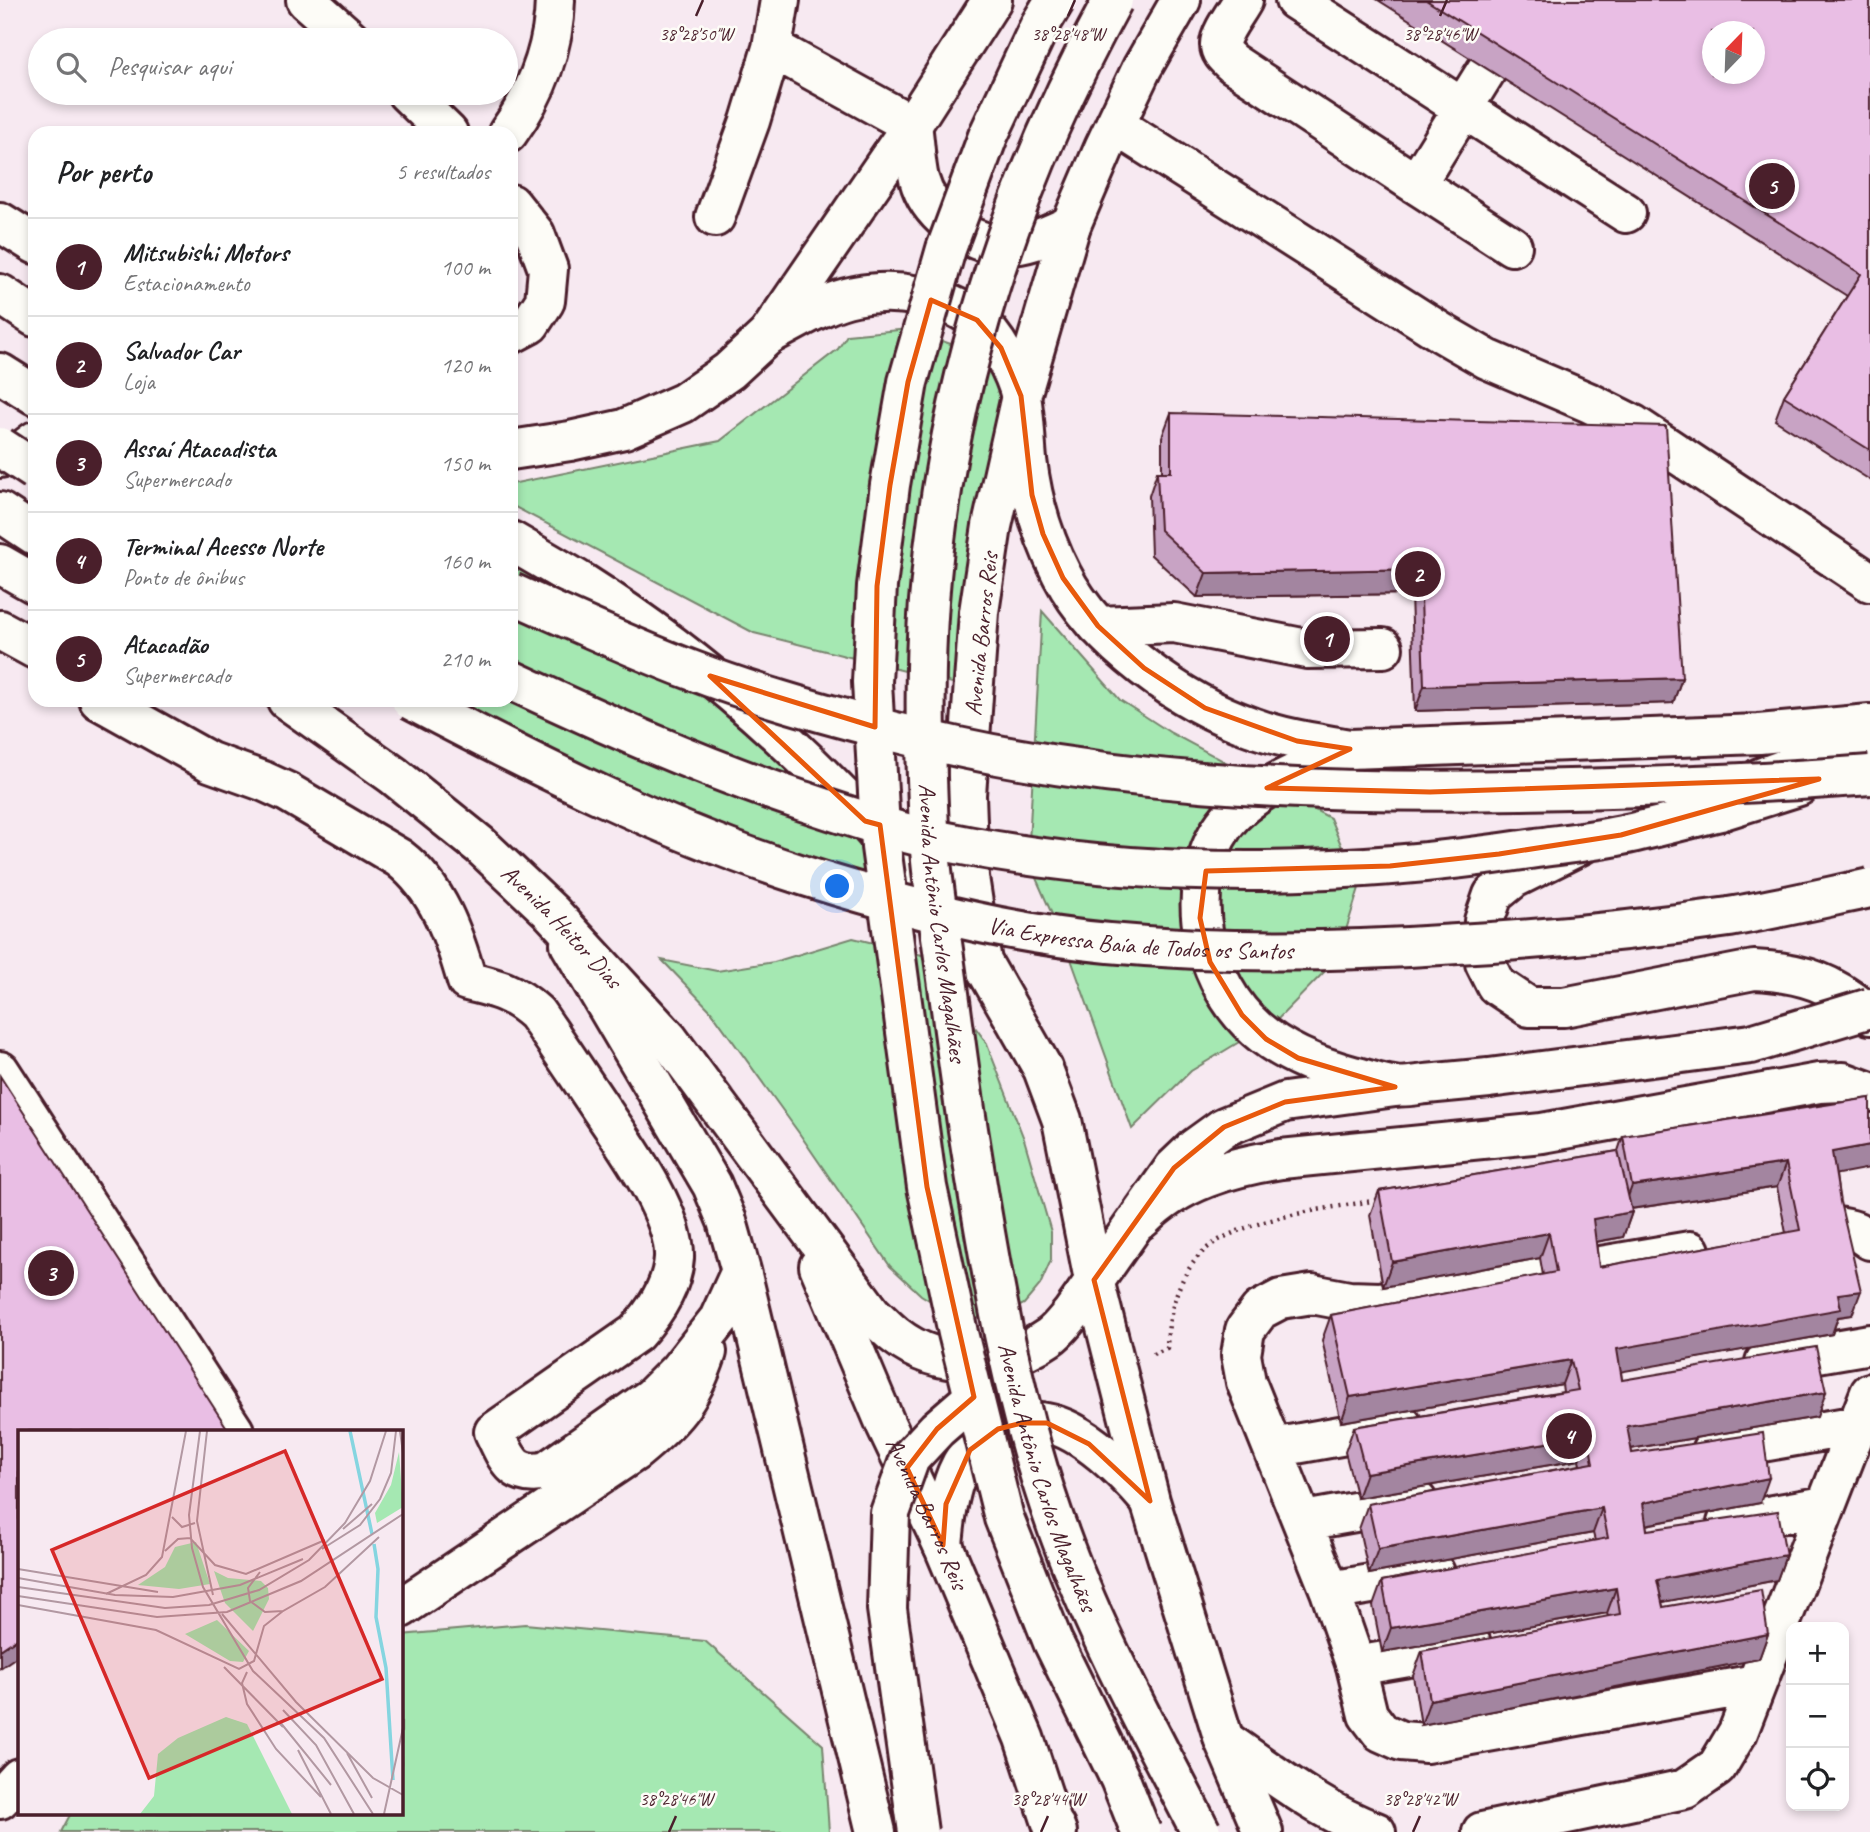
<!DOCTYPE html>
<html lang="pt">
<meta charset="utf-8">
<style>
body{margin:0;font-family:Caveat,sans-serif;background:#f6f6f6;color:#202124}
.controls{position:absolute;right:21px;bottom:21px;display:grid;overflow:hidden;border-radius:14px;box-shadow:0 4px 10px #0003}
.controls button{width:63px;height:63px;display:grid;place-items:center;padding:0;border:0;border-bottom:2px solid #e0e0e0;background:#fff;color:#202124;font:35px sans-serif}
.compass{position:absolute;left:1702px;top:21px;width:63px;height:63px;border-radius:50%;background:#fff;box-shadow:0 4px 10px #0003;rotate:23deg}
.you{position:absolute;left:838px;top:887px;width:24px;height:24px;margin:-18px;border:5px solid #fff;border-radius:50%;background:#1a73e8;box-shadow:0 0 0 10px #1a73e833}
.badge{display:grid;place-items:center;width:46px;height:46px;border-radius:50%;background:#4a1f2b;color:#fff;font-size:23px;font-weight:700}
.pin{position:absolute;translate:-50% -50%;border:4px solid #fff;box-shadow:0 2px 7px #0006}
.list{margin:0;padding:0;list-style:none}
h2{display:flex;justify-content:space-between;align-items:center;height:91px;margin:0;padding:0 28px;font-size:30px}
h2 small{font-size:23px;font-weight:400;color:#757577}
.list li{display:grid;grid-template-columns:46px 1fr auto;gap:21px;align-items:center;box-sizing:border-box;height:98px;padding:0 28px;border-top:2px solid #e0e0e0}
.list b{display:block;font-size:26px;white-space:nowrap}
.list p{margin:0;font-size:23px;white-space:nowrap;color:#757577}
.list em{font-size:23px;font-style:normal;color:#757577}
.icon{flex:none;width:38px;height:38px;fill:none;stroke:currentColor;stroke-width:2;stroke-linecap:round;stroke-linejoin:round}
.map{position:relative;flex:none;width:1870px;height:1832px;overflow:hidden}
.search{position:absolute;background:#fff;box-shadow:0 4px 10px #0003;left:28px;top:28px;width:490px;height:77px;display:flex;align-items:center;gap:18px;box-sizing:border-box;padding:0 24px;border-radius:38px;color:#757577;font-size:26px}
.panel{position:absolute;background:#fff;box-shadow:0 4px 10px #0003;left:28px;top:126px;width:490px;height:581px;border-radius:21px}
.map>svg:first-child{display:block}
</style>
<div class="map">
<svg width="1870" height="1832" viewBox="0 0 1870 1832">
<rect width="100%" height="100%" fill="#f7e9f1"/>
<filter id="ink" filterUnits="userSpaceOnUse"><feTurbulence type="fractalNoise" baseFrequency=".0143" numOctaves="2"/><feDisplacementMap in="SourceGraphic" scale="14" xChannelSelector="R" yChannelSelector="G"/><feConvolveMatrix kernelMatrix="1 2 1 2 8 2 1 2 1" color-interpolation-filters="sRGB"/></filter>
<g filter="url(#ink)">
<path fill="#a5e8b2" stroke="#78846e" stroke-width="2" d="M909 329 1006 364 988 465 976 689 754 633 511 505V484L720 441 838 349 847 335Z
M511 526 917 847 846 884 801 885 708 863 519 779 391 700H511Z
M1042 611 1120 700 1171 733 1330 818 1359 888 1337 959 1279 1018 1191 1071 1132 1129 1067 948 1028 860Z
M853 938 922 955 986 1042 1024 1139 1051 1232V1260L1040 1285 1024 1304 1000 1317 975 1318 944 1309 921 1295 890 1266 799 1133 711 1011 662 960 717 971 774 962Z
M525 1624 705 1641 823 1745 829 1832H61L71 1813H401V1635Z"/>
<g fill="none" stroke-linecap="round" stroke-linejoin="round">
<g stroke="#4a1f2b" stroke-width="44">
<path id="minor" d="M306 0 351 40
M1243 0C1238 10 1219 34 1220 45 1220 53 1227 58 1232 63L1416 184
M1295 0 1626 213
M772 48 912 125
M1486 71 1416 184 1512 246
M407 93 448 133
M1115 125 1442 333 1487 359 1590 403 1634 425 1870 582
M508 133C536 94 554 48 555 0
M511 204 535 234 548 269 545 301 530 324 511 334
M715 217 750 121 772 48 780 0
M0 564 35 584
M1098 626 1174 623 1307 649 1383 648
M0 630 35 649
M99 700 210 762 263 781 287 792 399 858C438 888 454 935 467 981 496 988 513 992 536 1013 557 1043 578 1075 599 1106 623 1142 676 1213 674 1258 672 1287 655 1312 636 1333L494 1432C507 1458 512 1479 547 1471L652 1397 678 1371 719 1319 741 1271 727 1221 712 1185 570 944
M1760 778 1870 738
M1582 844 1514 878 1493 895 1484 921 1485 963 1496 985 1529 1007H1564L1754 970C1803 972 1833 983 1870 1015
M0 1071 234 1431
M1142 1219C1179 1181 1230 1167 1281 1159L1542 1133 1819 1083 1843 1082 1870 1092
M1831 1227C1846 1227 1859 1231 1870 1240
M1589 1268 1690 1251
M741 1271 876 1832
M1543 1276 1380 1302 1349 1301 1312 1294 1281 1299 1260 1310 1245 1330 1241 1355 1246 1382 1330 1591 1356 1666 1368 1715 1381 1732 1401 1741 1426 1743 1756 1684
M1765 1362 1870 1344
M1273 1448 1402 1425
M1711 1451 1858 1425
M1304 1521 1417 1501
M1727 1523 1825 1506
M1330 1591 1435 1573
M401 1608 634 1452C673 1420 691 1401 707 1352
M1356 1666 1472 1646
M1224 1740C1272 1773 1321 1812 1376 1832
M0 1799 19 1778
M1482 1832 1685 1789 1717 1767 1738 1732 1870 1393"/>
</g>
<g stroke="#4a1f2b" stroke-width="44">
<g id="major">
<path d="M1181 0 1142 68 1104 148 1071 225 1021 396 992 526 979 612 966 795 969 877 982 962 1043 1069 1062 1120 1094 1280 1150 1501 1224 1740 1263 1832"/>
<path d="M912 125C915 143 915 162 919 179 928 213 964 241 999 245 1023 248 1049 235 1071 225"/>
<path d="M0 222 35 244"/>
<path d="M0 294 35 317"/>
<path d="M768 335C796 321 824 302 855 296 893 288 945 295 976 320 996 336 1015 372 1021 397 1025 417 1025 439 1027 460 1032 501 1043 539 1062 575 1097 643 1182 703 1252 727 1284 739 1317 743 1350 749L1759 734 1870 724"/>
<path d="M511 450 570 441 624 429 683 403 729 371 768 335 912 125 992 0"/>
<path d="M0 458 19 453 35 441"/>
<path d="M0 512 35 535"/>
<path d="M511 541C535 555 560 569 584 584 721 671 847 789 947 916"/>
<path id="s1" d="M287 700 393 775 480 845 551 912 669 1040 872 1314C880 1321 887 1329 896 1336 939 1370 1005 1368 1049 1337 1058 1331 1065 1321 1072 1313L1174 1168 1195 1148 1224 1127 1285 1102 1395 1087"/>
<path id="s2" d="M819 1266 886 1425 943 1545 1024 1738 1055 1832"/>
<path d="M943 1545C947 1498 954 1441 1009 1426 1020 1423 1034 1420 1046 1423 1083 1429 1126 1473 1149 1500"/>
</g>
</g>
<g stroke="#4a1f2b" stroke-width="44">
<path id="highway" d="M0 373 35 395
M1350 749C1310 767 1251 788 1224 825 1202 855 1196 901 1204 936 1224 1019 1274 1055 1353 1076 1367 1079 1381 1085 1394 1086 1404 1088 1416 1085 1426 1084 1447 1082 1468 1080 1489 1078
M1720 811 1799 786
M1055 1827 1057 1832"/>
</g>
<path stroke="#4a1f2b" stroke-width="4.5" stroke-dasharray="2 5" stroke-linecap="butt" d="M1153 1354 1167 1348C1168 1316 1176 1283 1197 1258 1228 1219 1331 1208 1379 1200"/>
<use href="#minor" stroke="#fdfcf7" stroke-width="38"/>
<use href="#major" stroke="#fdfcf7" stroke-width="38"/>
<use href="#highway" stroke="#fdfcf7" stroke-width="38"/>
<g stroke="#4a1f2b" stroke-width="44" stroke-linecap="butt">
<path id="major-bridge" d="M511 593C570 619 630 647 691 670 756 695 824 714 891 731 1096 785 1311 794 1521 790 1638 788 1754 784 1870 775
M918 1832 887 1609 890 1513 910 1458 937 1429 974 1397"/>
</g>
<g stroke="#4a1f2b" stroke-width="44" stroke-linecap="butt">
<g id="highway-bridge">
<path d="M1055 0 1040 25 988 136 946 249 908 382 890 485 877 586 872 682 881 847 927 1187 958 1333 1004 1518 1053 1642 1120 1779 1141 1832"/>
<path id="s3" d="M1113 0C1011 185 945 389 929 601 923 683 926 768 930 850 933 888 940 927 945 964 953 1022 960 1079 969 1136 991 1274 1014 1415 1064 1546 1101 1645 1153 1738 1201 1832"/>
<path d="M0 447 35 470"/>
<path d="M511 680C605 724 695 764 794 798 833 811 873 825 914 835 1118 881 1329 880 1536 848 1565 844 1594 841 1622 835 1655 828 1687 819 1720 811"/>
<path id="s4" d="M411 700C538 767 668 832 805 876 900 906 1010 934 1109 943 1225 954 1341 952 1457 944 1548 939 1639 930 1729 917 1776 909 1823 898 1870 888"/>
<path d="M1489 1078 1751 1044 1870 1008"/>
</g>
</g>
<use href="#major-bridge" stroke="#fdfcf7" stroke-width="38"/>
<use href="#highway-bridge" stroke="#fdfcf7" stroke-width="38"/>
</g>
<path fill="#c8a3c4" stroke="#4a1f2b" stroke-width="2" fill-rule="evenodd" d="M1378 0H1870V480L1775 420 1784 396 1847 296Z
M1171 413 1682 678 1673 703 1415 711 1411 594 1197 597 1151 555 1149 496 1157 472H1162V437Z
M1870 1098 1836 1174 1852 1315 1838 1317 1832 1334 1621 1371 1622 1380 1817 1417 1631 1449 1632 1453 1760 1503 1646 1525 1647 1530 1786 1555 1777 1580 1662 1602 1663 1607 1768 1634 1759 1659 1421 1725 1413 1676 1422 1651 1608 1617 1607 1613 1382 1652 1373 1606 1382 1581 1595 1541 1593 1533 1369 1574 1359 1529 1368 1504 1580 1465 1579 1460 1357 1498 1345 1452 1354 1427 1563 1392 1562 1384 1341 1422 1322 1340 1331 1315 1543 1275 1540 1258 1383 1287 1370 1215 1379 1191 1618 1151 1623 1136ZM1777 1187 1786 1233 1599 1267 1596 1242 1623 1237 1632 1212 1631 1209Z"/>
<path fill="#a385a0" stroke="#4a1f2b" stroke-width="2" d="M1420 569 1411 594 1197 597 1206 573Z
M1682 678 1673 703 1415 711 1424 686Z
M1870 1145V1168L1823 1177 1832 1152Z
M1786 1163 1777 1187 1623 1210 1632 1186Z
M1632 1212 1623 1237 1584 1244 1593 1219Z
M1549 1233 1540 1258 1383 1287 1392 1262Z
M1861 1291 1852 1315 1838 1317 1832 1334 1608 1374 1617 1349 1838 1294Z
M1571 1360 1562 1384 1341 1422 1350 1397Z
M1826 1392 1817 1417 1618 1451 1627 1426Z
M1588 1436 1579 1460 1357 1498 1366 1473Z
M1769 1478 1760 1503 1634 1527 1643 1503Z
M1602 1508 1593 1533 1369 1574 1378 1549Z
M1786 1555 1777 1580 1648 1605 1657 1580Z
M1616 1588 1607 1613 1382 1652 1391 1628Z
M1768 1634 1759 1659 1421 1725 1430 1700Z
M19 1637V1655L0 1668V1650Z"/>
<path fill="#e9bee4" stroke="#4a1f2b" stroke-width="2" fill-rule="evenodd" d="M1426 0H1870V450L1784 396 1861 274ZM1712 32H1754V74H1712Z
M1171 413 1666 426 1682 678 1424 686 1420 569 1206 573 1160 530 1157 472H1171Z
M0 1076 229 1431H19V1637L0 1650Z
M1870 1098V1145L1832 1152 1840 1202 1861 1291 1838 1294 1841 1309 1617 1349 1622 1380 1816 1347 1826 1392 1627 1426 1632 1453 1763 1433 1769 1478 1643 1503 1647 1530 1778 1511 1786 1555 1657 1580 1663 1607 1761 1590 1768 1634 1430 1700 1422 1651 1620 1614 1616 1588 1391 1628 1382 1581 1608 1538 1602 1508 1378 1549 1368 1504 1593 1463 1588 1436 1366 1473 1354 1427 1578 1390 1571 1360 1350 1397 1331 1315 1556 1272 1549 1233 1392 1262 1379 1191 1618 1151 1632 1212 1593 1219 1599 1267 1800 1230 1786 1163 1632 1186 1623 1136Z"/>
</g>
<path fill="none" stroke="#e8590c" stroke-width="5" stroke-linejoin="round" d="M931 300 977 320 1001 348 1021 396 1032 495 1043 534 1063 578 1098 626 1144 668 1205 708 1297 741 1350 749 1267 788 1430 792 1819 779 1621 835 1499 854 1390 866 1206 871 1200 918 1210 962 1242 1015 1266 1039 1298 1058 1395 1087 1285 1102 1224 1127 1174 1168 1094 1280 1150 1501 1089 1444 1047 1423H1022L998 1429 970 1450 946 1504 943 1545 907 1468 937 1429 974 1397 927 1187 880 825 865 821 710 676 875 727 877 586 890 485 908 382Z"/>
<path fill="none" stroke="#4a1f2b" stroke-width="2.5" d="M696 16 703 0M1068 16 1075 0M1440 16 1447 0M669 1832 676 1816M1041 1832 1048 1816M1413 1832 1420 1816"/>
<g text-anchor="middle" stroke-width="5" stroke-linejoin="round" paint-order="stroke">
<g font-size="24" fill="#4a1f2b" stroke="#fdfcf7">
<text transform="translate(981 634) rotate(-84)" y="8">Avenida Barros Reis</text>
<text dy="8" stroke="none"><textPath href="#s3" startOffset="956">Avenida Antônio Carlos Magalhães</textPath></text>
<text dy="8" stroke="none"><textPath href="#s1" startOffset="357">Avenida Heitor Dias</textPath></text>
<text dy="8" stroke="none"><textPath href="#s4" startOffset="775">Via Expressa Baía de Todos os Santos</textPath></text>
<text dy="8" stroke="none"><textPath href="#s3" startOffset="1522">Avenida Antônio Carlos Magalhães</textPath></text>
<text dy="8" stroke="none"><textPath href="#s2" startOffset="270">Avenida Barros Reis</textPath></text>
</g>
</g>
<g transform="translate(18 1430)">
<rect width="385" height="385" fill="#f7e9f1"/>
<path d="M381 22 385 77 359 93 357 83 373 55ZM178 112 192 154 161 159 120 155 147 137 157 117ZM196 141 210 148 243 151 250 158 251 169 235 201 207 173ZM199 190 231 221 225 232 212 231 167 204ZM208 287 229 294 274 384H122L136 366 140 324 160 308Z" fill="#a5e8b2"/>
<path fill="none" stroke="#85d5e0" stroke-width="3.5" d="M332 1 354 104M356 114 360 139 358 187 368 238 375 350"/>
<path fill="none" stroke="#b298a2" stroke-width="2" d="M182 1 171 85 174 118 185 157 235 241 306 308 355 384M189 1 179 91 195 165M382 1 385 23M154 87 164 97 177 93M325 99 354 74M304 119 342 95 362 69 373 43 378 1M147 121 160 109 172 108 197 135 228 144 307 110M0 139 140 162M242 142 230 158 232 171 247 182 265 181 307 157 361 107M0 148 97 165 155 167 222 155 285 129M0 157 147 178 191 175 241 160 291 130 327 93 352 51 368 1M88 164 128 145 144 127 168 1M0 166 139 187 209 182 283 151 385 84M0 175 138 200 221 239 236 231 246 196 265 181M204 184 278 272 355 348 385 365M206 237 265 297M229 242 224 253 229 274 258 319 303 367M265 280 298 315 336 384M262 292 313 355M280 320 313 384M329 323 354 368M366 384 385 298"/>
<path fill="#d62828" fill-opacity="0.15" stroke="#d62828" stroke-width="3.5" d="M267 21 364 249 131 348 34 120Z"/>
<rect width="385" height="385" fill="none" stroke="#4a1f2b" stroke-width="3.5"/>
</g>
<g font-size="18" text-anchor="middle" fill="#4a1f2b" stroke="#fdfcf7" stroke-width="5" stroke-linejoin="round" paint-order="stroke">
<text x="696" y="40">38°28'50"W</text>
<text x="1068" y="40">38°28'48"W</text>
<text x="1440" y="40">38°28'46"W</text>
<text x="676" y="1805">38°28'46"W</text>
<text x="1048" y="1805">38°28'44"W</text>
<text x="1420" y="1805">38°28'42"W</text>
</g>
</svg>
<div class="controls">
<button>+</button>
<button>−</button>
<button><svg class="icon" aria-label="locate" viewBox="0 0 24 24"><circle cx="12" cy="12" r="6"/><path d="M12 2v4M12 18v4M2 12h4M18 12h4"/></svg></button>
</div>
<svg class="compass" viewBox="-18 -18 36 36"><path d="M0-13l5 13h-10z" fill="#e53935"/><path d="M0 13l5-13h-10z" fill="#757577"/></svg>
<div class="you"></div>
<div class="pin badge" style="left:1327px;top:639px">1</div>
<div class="pin badge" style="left:1418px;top:574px">2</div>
<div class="pin badge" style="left:51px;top:1273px">3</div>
<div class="pin badge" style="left:1569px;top:1436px">4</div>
<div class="pin badge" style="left:1772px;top:186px">5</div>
<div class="search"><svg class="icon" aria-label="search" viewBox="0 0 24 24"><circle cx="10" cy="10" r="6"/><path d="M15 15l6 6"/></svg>Pesquisar aqui</div>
<section class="panel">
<h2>Por perto<small>5 resultados</small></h2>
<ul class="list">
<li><span class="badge">1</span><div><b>Mitsubishi Motors</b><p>Estacionamento</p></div><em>100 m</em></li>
<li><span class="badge">2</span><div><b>Salvador Car</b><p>Loja</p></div><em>120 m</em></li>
<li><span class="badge">3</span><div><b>Assaí Atacadista</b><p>Supermercado</p></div><em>150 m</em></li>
<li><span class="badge">4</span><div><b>Terminal Acesso Norte</b><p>Ponto de ônibus</p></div><em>160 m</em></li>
<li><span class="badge">5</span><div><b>Atacadão</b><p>Supermercado</p></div><em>210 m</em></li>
</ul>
</section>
</div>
